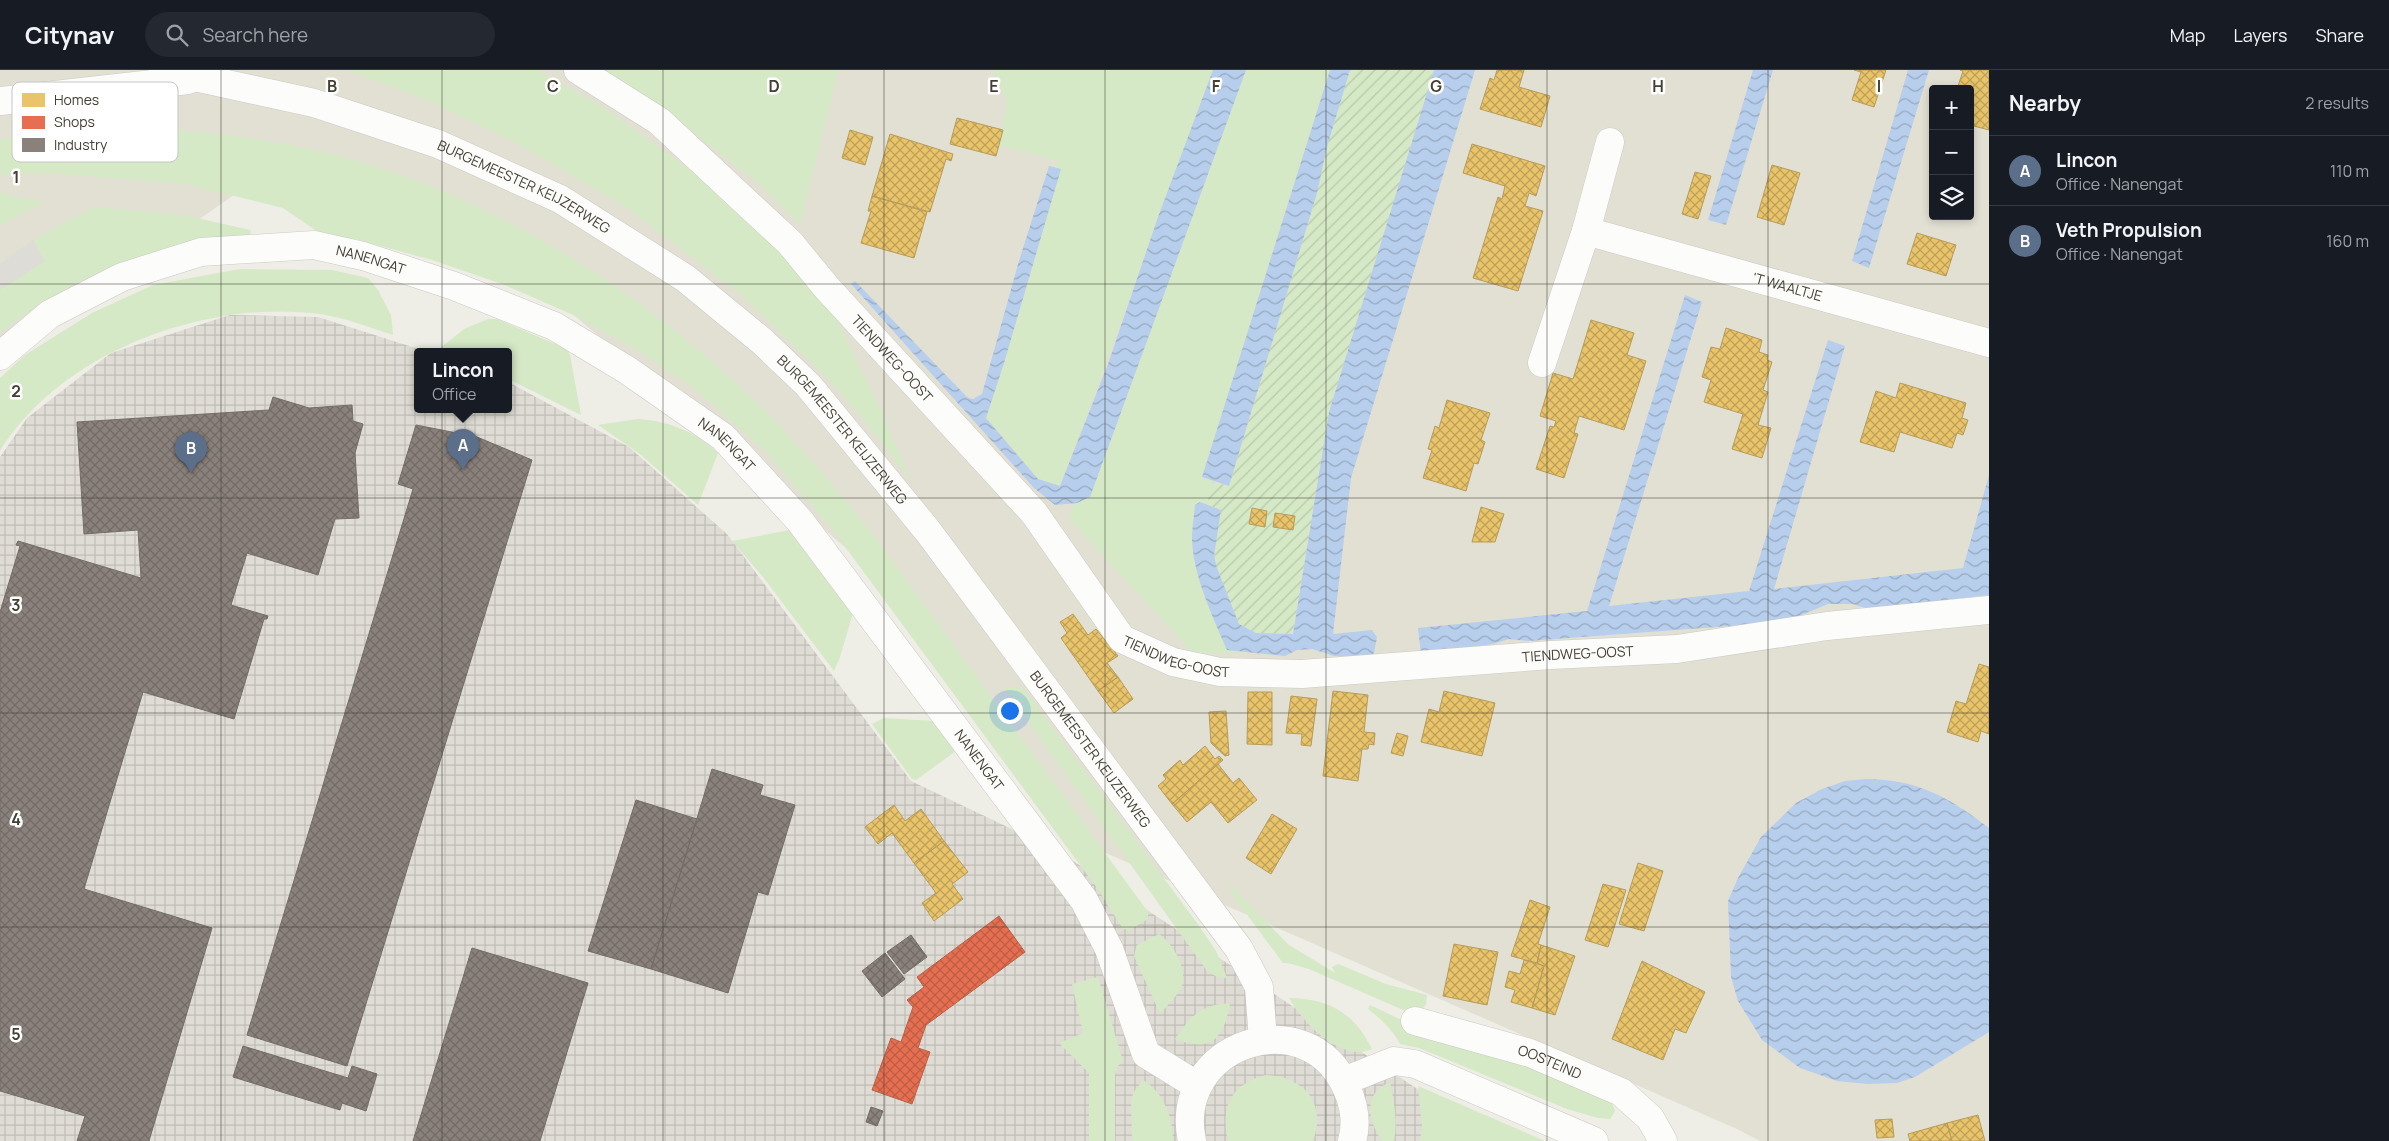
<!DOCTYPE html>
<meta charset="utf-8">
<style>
body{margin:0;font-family:Manrope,sans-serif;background:#242831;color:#f1f3f6}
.controls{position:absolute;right:15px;top:15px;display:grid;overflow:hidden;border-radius:5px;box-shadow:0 2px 8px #0003}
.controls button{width:45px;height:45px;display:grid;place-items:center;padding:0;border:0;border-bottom:1px solid #363941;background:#171b24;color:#f1f3f6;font:25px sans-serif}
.you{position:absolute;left:1009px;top:640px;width:18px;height:18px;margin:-12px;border:4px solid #fff;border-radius:50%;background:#1a73e8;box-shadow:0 0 0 8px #1a73e833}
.badge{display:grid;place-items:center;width:32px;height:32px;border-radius:50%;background:#7c3aed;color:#fff;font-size:16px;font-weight:700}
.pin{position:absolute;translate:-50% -41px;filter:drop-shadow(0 1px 2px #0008)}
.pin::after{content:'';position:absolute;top:26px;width:18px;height:15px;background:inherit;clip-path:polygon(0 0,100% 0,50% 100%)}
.popup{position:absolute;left:414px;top:278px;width:98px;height:65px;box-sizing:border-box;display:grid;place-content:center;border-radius:5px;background:#171b24;filter:drop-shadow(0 1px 4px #0005);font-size:16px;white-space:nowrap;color:#9ea1a6}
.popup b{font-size:19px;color:#f1f3f6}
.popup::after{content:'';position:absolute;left:50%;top:100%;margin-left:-10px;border:10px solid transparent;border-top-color:#171b24}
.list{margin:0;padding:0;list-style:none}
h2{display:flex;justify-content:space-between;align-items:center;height:65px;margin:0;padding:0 20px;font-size:21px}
h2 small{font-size:16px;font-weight:400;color:#9ea1a6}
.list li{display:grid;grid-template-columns:32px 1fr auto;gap:15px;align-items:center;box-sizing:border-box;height:70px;padding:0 20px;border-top:1px solid #363941}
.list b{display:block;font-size:19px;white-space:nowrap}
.list p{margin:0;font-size:16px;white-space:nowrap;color:#9ea1a6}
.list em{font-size:16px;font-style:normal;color:#9ea1a6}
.icon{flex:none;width:28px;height:28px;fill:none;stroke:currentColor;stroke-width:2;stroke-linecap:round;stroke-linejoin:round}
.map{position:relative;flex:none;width:1989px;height:1071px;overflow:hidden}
header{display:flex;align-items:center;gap:30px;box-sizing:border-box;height:70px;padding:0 25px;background:#171b24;border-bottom:1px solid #363941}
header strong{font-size:24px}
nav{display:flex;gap:28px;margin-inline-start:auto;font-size:18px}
.search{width:350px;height:45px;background:#242831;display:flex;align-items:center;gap:12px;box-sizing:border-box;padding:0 18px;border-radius:28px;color:#9ea1a6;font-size:19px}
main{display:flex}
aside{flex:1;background:#171b24}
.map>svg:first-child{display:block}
</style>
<header>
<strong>Citynav</strong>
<div class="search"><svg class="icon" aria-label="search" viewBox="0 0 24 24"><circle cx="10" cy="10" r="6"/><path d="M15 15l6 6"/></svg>Search here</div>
<nav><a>Map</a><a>Layers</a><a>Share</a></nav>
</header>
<main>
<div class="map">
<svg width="1989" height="1071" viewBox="0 0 1989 1071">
<defs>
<pattern id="industrial-grid" width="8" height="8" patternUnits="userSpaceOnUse" patternTransform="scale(1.25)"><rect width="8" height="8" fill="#dedcd4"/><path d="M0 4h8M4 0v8" fill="none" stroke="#c0beb6"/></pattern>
<pattern id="garden-furrows" width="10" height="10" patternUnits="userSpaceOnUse" patternTransform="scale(1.25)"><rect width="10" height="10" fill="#d5e9c6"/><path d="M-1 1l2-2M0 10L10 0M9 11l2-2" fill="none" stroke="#b8c9ab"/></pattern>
<pattern id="water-waves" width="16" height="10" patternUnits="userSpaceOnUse" patternTransform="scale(1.25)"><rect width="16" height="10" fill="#b7ceec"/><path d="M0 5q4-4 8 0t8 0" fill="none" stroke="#96a9c0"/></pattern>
<pattern id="homes-cross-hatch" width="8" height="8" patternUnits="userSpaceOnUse" patternTransform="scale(1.25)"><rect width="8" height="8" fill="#e9c46a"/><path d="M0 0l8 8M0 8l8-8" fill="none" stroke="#bea158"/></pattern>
<pattern id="shops-cross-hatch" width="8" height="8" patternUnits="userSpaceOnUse" patternTransform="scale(1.25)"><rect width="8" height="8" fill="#e76f51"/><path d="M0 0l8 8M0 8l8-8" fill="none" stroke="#bd5d44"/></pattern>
<pattern id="industry-cross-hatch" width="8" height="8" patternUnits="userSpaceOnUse" patternTransform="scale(1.25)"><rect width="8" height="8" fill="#8a817c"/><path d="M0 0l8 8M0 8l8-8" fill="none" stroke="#726b66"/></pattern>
</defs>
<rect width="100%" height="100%" fill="#eeede6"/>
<path fill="#e2e0d3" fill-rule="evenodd" d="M0 0H1989V1071H1760L1737 1059 1067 766 874 502 534 211 238 122 0 289ZM1933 19H1970V146H1933Z"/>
<path fill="url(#industrial-grid)" d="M230 245 318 247 425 281H418V339H508V312L629 377 727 464 911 711 1058 781 1496 1071H0V387L27 348 111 283Z"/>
<path fill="#d5e9c6" d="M347 0H537L606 39 738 135 825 226 879 336 911 411 869 356 830 311 739 223 624 136 516 73 429 31Z
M603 0H838L800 154 758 113 690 60Z
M994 0H1213C1161 138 1114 278 1060 416L1038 409 986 348 1004 293 1061 100 1056 98 1058 91 998 75 1007 32Z
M1246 0H1330L1202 407 1213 412 1207 435 1200 432 1192 470 1206 530 1227 580 1236 581 1237 584 1192 582 1069 449 1074 433 1090 427Z
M124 58C210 60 296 71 377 97 527 145 671 243 780 356 812 390 842 426 872 463L1148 842V849L1130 860 1123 859 1097 818 829 455 763 379 691 316 634 278 571 244 502 214 432 190 355 169 321 164 283 138 186 114 50 103 0 104V70L42 61Z
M0 122 20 128 44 132 0 156Z
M94 137 184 145 250 160 251 162 249 165 168 177 74 214 12 253 0 263V220L45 191 33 170Z
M240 199 332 200 368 208 378 220 391 245 393 265C369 257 345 248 320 244 207 229 62 281 0 381V308L25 285 92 243 153 215Z
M488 249H497L567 279 570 285 581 345 508 309V281L438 280 464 259Z
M638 349C669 351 696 362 718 383L698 435 640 384 598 355Z
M790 460 853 543 840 587 834 601 763 507 732 471Z
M1004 618H1023L1197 853 1216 881 1227 908 1217 907 1207 901Z
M884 648 933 651 956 681 916 710 912 709 872 654Z
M1230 815 1289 875 1335 903 1332 897 1338 894 1386 914 1427 925 1426 934 1417 946 1309 899 1288 893H1283L1231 823Z
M1159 864C1172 872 1188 899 1182 916 1178 925 1167 936 1160 944L1134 886 1137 875Z
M1098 907 1123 991 1117 997 1115 1005V1071H1089V1003L1059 973 1083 963 1072 914Z
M1289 928C1330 929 1353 942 1372 979 1341 993 1303 953 1289 928Z
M1230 933C1224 969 1211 983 1175 969 1192 945 1200 935 1230 933Z
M1370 935 1412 955 1521 991 1596 1020 1612 1033 1615 1041 1610 1049 1598 1048 1567 1039 1419 978 1400 974C1392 959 1382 950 1368 939Z
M1266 1005C1304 1007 1327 1033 1313 1071H1228C1220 1037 1231 1014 1266 1005Z
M1143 1010C1164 1023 1173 1047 1173 1071H1132L1131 1032 1133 1023Z
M1390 1012C1394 1032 1398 1050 1394 1071H1382C1368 1050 1362 1024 1390 1012Z
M1418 1016 1545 1071H1420L1422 1057Z"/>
<path fill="url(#garden-furrows)" d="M1350 0H1434L1329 342 1293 564 1256 563 1239 554 1217 498 1214 486 1221 440 1207 435 1213 412 1229 416 1317 123 1327 77Z"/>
<path fill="#dddcd6" d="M33 170 45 191 0 220V194Z"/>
<path fill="url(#water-waves)" d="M1213 0H1246L1090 427 1077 433 1055 435 1034 418 851 214 855 211 968 328 973 329 982 324 1018 194 1049 96 1061 99 1004 293 986 348 1038 409 1060 416 1108 294 1158 147Z
M1330 0H1350L1327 77 1317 123 1229 416 1202 407Z
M1434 0H1475L1351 408 1333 564 1372 560 1377 567 1374 583 1370 588 1334 586 1312 579 1297 580 1285 586 1227 580C1213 547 1193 506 1192 469 1192 458 1194 446 1195 435L1200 432 1221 440 1214 486 1217 498 1239 554 1256 563 1293 564 1329 342Z
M1753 0H1773L1726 155 1708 150Z
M1908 0H1929L1869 198 1852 191Z
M1685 225 1702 232 1609 536 1749 521 1828 270 1845 276 1774 519 1963 498 1989 405V525L1869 539 1852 534H1828L1785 552 1528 571 1509 569 1493 574 1421 584 1418 558 1587 541Z
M1866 709C1917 709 1950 728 1989 758V962L1915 1007 1897 1013 1868 1014 1837 1011 1800 998 1762 970 1738 931 1731 907 1728 831 1738 808 1761 767 1796 733 1822 719 1845 711Z"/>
<path fill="url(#homes-cross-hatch)" stroke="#b79c5a" d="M1497 0H1524L1519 17 1550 26 1541 57 1480 39 1490 8 1494 10Z
M1854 0H1886L1874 37 1852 30 1861 2Z
M1960 0H1989V60L1970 55V19H1957L1963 1Z
M957 48 1003 60 996 86 950 74Z
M850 60 873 67 865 95 842 88Z
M890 64 953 84 951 91 946 89 930 142 872 126Z
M1472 74 1545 96 1536 126 1529 123 1525 136 1543 141 1518 221 1473 208 1498 127 1502 129 1505 116 1463 103Z
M1772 95 1800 103 1784 155 1757 147Z
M1695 102 1711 106 1698 149 1682 144Z
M872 126 927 142 914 188 861 173 871 141H868Z
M1917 163 1956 175 1946 206 1907 194Z
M1591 250 1634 263 1627 285 1646 291 1624 360 1579 346 1574 363 1578 364 1564 408 1536 399 1550 356 1554 357 1556 351 1540 346 1553 303 1573 309Z
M1726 258 1762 270 1759 282 1768 285 1767 290 1772 292 1763 320 1768 322 1758 355 1771 358 1762 388 1732 379 1743 344 1704 332 1711 310 1702 307 1711 277 1720 279Z
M1900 313 1966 333 1962 348 1968 350 1963 365 1957 363 1952 378 1900 362 1894 382 1860 372 1876 321 1896 328Z
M1447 330 1490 343 1481 370 1485 372 1478 394 1474 393 1466 421 1423 408 1432 380 1428 379 1435 356 1439 358Z
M1481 437 1504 444 1495 472H1472Z
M1252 438 1267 441 1265 457 1249 454Z
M1275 443 1295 446 1293 460 1273 457Z
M1073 544 1088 565 1096 559 1118 586 1107 593 1118 607 1098 621 1061 568 1067 563 1060 552Z
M1979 594 1989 597V664L1981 661 1978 672 1947 662 1956 631 1966 634Z
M1118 607 1133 629 1114 643 1098 621Z
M1333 621 1368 625 1364 662 1375 663 1374 675 1369 674 1368 679H1362L1358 711 1323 706Z
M1444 621 1495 633 1482 686 1421 672 1429 639 1439 642Z
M1248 622H1272V675L1247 674Z
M1291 626 1317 629 1311 676 1301 675 1302 664 1286 663Z
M1226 641 1229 685 1225 686 1211 673 1209 642Z
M1397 663 1408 666 1403 686 1391 683Z
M1205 676 1215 689 1219 686 1223 690 1172 734 1158 716 1166 709 1163 705 1180 690 1183 695Z
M1218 694 1233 713 1239 708 1257 730 1228 753 1211 732 1187 752 1172 734Z
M894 735 905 751 921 739 944 771 914 793 892 763 878 774 865 757Z
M1272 744 1297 759 1271 804 1246 788Z
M944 771 968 802 952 814 963 829 934 851 922 833 936 823 914 793Z
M1638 793 1663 801 1644 861 1619 854Z
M1603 814 1626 820 1608 877 1585 870Z
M1530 830 1550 837 1538 874 1541 875 1537 893 1511 886Z
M1454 874 1498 882 1487 935 1443 926Z
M1541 875 1575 886 1555 945 1532 938 1544 896 1537 893Z
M1524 890 1544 896 1532 938 1511 932 1515 920 1505 917 1509 901 1520 904Z
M1642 891 1705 922 1686 963 1675 959 1663 990 1612 969Z
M1978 1045 1985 1071H1952L1947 1053Z
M1892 1049 1894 1067 1877 1068 1875 1050Z
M1947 1053 1952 1071H1910L1908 1064Z"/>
<path fill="url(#shops-cross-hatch)" stroke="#b66148" d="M999 846 1025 882 926 955 918 978 930 982 912 1034 872 1020 891 968 901 972 913 937 907 930 924 917 917 907Z"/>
<path fill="url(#industry-cross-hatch)" stroke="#746d66" d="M273 327 309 338 352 335 353 351 363 354 355 383 359 448 335 449 318 505 247 483 231 535 268 546 267 549H264L234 649 143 622 84 819 212 858 149 1071H77L85 1046 0 1021V542L20 476 16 475 18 471 141 508 138 460 84 464 77 352 269 340Z
M416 355 477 367 532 390 347 996 247 965 413 419 398 414Z
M712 699 763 715 760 725 795 735 768 825 758 822 728 923 651 899Z
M636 730 697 749 651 899 588 881Z
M911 865 927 887 904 904 887 882Z
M472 878 588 913 540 1071H413Z
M885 883 905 909 882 927 862 901Z
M243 976 348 1008 352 996 377 1004 366 1041 342 1033 340 1040 233 1007Z
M871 1037 883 1041 877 1056 866 1052Z"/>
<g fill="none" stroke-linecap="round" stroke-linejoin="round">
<g stroke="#cccac4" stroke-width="29">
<g id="minor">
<path id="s1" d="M163 0 314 33 438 74 560 129 685 208 763 272 808 315 927 460 1239 879 1259 917 1263 970"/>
<path id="s2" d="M578 0 659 51 790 173 827 218 1034 443 1122 569 1173 592 1220 602 1302 604 1551 585 1677 579 1827 556 1989 540"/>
<path d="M0 31 188 10"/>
<path id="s3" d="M1586 161 1989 273"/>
<path id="s4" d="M0 286 50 244 122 207 201 182 314 175 363 186 454 216 554 256 627 300 723 367 800 451 1084 830 1109 879 1146 984 1198 1016"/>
<path d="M1542 293 1586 161 1610 72"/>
<path id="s5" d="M1415 951 1530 983 1621 1022 1650 1048 1663 1071"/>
<path d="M1344 1011 1394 991 1415 994 1594 1071"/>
<path d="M1192 1071C1171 974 1308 928 1347 1019 1354 1035 1357 1054 1352 1071"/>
</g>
</g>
<use href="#minor" stroke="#fcfcfb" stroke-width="28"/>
</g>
<path fill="none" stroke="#423f33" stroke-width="1" stroke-opacity="0.55" d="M221 0V1071M442 0V1071M663 0V1071M884 0V1071M1105 0V1071M1326 0V1071M1547 0V1071M1768 0V1071M0 214H1989M0 428H1989M0 643H1989M0 857H1989"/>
<g text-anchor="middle" stroke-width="5" stroke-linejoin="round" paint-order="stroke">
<g font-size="14" fill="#423f33" stroke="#fff">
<text dy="5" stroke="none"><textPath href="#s1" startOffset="381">BURGEMEESTER KEIJZERWEG</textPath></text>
<text dy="5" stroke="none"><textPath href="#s4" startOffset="401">NANENGAT</textPath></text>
<text dy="5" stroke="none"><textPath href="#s3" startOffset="209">'T WAALTJE</textPath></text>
<text dy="5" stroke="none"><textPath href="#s2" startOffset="429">TIENDWEG-OOST</textPath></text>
<text dy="5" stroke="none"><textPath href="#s1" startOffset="786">BURGEMEESTER KEIJZERWEG</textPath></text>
<text dy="5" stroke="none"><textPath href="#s4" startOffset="806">NANENGAT</textPath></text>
<text dy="5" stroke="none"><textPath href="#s2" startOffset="850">TIENDWEG-OOST</textPath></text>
<text dy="5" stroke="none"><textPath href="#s2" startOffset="1255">TIENDWEG-OOST</textPath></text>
<text dy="5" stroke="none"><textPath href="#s1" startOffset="1191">BURGEMEESTER KEIJZERWEG</textPath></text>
<text dy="5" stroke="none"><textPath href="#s4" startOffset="1211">NANENGAT</textPath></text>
<text dy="5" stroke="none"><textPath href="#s5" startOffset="141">OOSTEIND</textPath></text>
</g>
</g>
<rect x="12" y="12" width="166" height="80" rx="8" fill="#fff" stroke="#c6c5c2" stroke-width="1"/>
<rect x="22" y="23" width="23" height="14" fill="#e9c46a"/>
<rect x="22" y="46" width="23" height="13" fill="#e76f51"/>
<rect x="22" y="68" width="23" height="14" fill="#8a817c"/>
<g font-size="14" fill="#423f33">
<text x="54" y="35">Homes</text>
<text x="54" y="57">Shops</text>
<text x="54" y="80">Industry</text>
</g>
<g font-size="16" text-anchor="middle" font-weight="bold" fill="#423f33" stroke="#fff" stroke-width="5" stroke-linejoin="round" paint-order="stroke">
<text x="332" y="22">B</text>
<text x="553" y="22">C</text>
<text x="774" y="22">D</text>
<text x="994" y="22">E</text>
<text x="1216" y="22">F</text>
<text x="1436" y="22">G</text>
<text x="1658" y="22">H</text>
<text x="1879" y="22">I</text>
<text x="16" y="113">1</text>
<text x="16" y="327">2</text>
<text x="16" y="541">3</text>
<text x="16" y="755">4</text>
<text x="16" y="970">5</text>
</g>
</svg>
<div class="controls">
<button>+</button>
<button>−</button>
<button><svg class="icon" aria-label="layers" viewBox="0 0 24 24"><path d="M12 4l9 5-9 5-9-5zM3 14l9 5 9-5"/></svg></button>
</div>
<div class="you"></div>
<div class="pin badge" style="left:463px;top:400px;background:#5c6f8a">A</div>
<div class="popup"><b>Lincon</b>Office</div>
<div class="pin badge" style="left:191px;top:403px;background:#5c6f8a">B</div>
</div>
<aside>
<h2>Nearby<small>2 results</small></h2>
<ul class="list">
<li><span class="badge" style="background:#5c6f8a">A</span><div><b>Lincon</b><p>Office · Nanengat</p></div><em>110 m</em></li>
<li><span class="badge" style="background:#5c6f8a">B</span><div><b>Veth Propulsion</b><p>Office · Nanengat</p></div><em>160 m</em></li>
</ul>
</aside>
</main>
